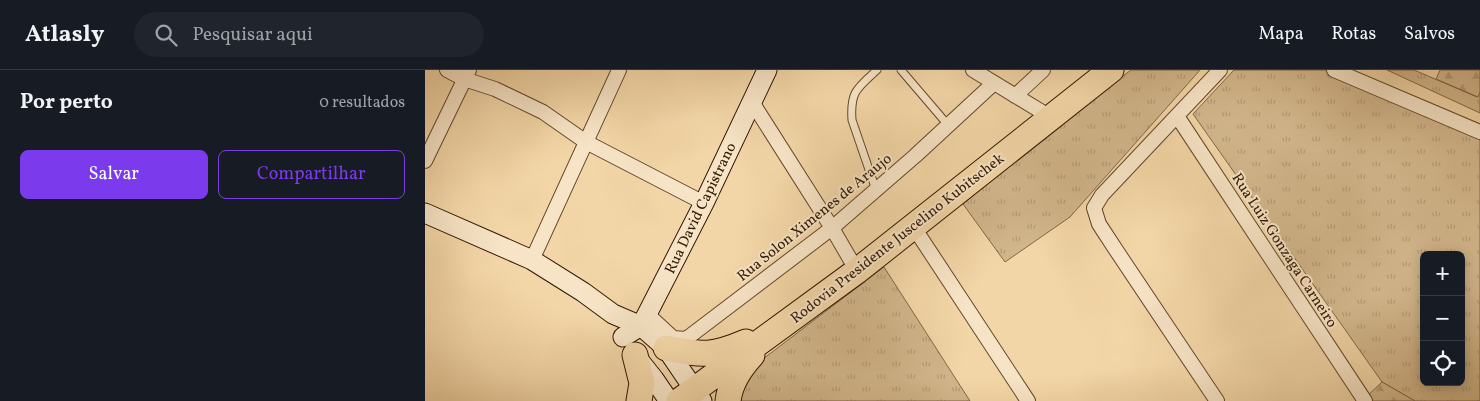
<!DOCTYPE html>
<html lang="pt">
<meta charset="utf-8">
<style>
body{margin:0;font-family:Vollkorn,serif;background:#20242c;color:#f1f3f6}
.controls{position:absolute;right:15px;bottom:15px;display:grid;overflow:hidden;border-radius:8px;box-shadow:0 2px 12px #0003}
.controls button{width:45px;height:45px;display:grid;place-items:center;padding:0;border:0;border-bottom:1px solid #363941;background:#171b24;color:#f1f3f6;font:25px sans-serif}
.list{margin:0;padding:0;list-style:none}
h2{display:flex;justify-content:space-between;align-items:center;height:65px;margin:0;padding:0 20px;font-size:21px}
h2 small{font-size:16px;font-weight:400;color:#9ea1a6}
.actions{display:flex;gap:10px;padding:15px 20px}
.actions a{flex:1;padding:11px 0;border:1px solid #7c3aed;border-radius:8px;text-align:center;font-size:18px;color:#7c3aed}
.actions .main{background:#7c3aed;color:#fff}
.icon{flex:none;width:28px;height:28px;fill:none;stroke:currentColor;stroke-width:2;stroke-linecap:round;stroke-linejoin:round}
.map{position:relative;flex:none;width:1055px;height:331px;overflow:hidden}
header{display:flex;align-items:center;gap:30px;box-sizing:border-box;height:70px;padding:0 25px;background:#171b24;border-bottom:1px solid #363941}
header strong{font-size:24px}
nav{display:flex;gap:28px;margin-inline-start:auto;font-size:18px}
.search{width:350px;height:45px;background:#20242c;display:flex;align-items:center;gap:12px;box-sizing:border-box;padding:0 18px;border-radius:28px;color:#9ea1a6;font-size:19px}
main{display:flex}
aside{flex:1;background:#171b24}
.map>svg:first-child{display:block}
</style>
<header>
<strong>Atlasly</strong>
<div class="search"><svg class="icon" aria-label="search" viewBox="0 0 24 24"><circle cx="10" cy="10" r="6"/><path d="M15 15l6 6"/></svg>Pesquisar aqui</div>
<nav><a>Mapa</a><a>Rotas</a><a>Salvos</a></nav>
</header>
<main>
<aside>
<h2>Por perto<small>0 resultados</small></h2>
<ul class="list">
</ul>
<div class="actions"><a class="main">Salvar</a><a>Compartilhar</a></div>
</aside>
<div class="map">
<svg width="1055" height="331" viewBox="0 0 1055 331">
<defs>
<pattern id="grass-tufts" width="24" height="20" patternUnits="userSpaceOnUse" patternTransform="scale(1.25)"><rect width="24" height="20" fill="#d2b68b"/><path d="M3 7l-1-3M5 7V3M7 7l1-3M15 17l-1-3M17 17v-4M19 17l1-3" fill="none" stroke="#b59c76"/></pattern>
<pattern id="forest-firs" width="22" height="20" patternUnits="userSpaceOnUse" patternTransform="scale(1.25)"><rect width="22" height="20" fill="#d2b68b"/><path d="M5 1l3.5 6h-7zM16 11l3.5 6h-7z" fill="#b59c76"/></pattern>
</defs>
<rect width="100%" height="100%" fill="#f3d6a7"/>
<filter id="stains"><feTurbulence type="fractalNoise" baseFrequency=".004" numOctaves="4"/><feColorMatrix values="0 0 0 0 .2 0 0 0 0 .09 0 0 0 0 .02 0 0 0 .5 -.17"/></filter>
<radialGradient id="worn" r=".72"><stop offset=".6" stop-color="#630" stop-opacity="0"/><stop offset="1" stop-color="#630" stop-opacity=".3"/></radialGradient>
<path fill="url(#grass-tufts)" stroke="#826746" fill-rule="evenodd" d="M706 0H775L645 147 580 192 538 134 633 54Z
M809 0H905L1055 65V331H990L957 312 768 44ZM999 185H1036V312H999Z
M962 0H989L1052 27 1055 22V43Z
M459 197 545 331H316C315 315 325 303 334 292Z"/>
<path fill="url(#forest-firs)" stroke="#826746" d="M1015 0H1055V22L1053 27 1011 9Z
M957 312 990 331H937Z"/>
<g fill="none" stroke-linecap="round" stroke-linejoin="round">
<g stroke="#62482b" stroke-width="9">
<path id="lane" d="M476 0 523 55
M451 120 427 50C425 22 432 18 452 0"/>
</g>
<g stroke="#62482b" stroke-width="16">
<path id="street" d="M22 0 39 9 70 19 118 42 161 72 279 133
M548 0 627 48
M909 0 1055 62
M590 26 618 0
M327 32 407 158 432 201
M752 46 940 331
M0 91 44 0
M488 156 603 331
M107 190 194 0
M222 244 248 268 261 269 407 158 490 86 569 13
M792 331 691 180 674 154 669 138 677 125 795 0"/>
</g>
<g stroke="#311802" stroke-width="21">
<path id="secondary" d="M0 143 107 190 158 222 188 244 216 256 241 278 277 331
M198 267 216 256 279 133 342 0
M213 289 229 309 244 331"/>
</g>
<g stroke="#311802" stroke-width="27">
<path id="highway" d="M241 278C278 285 286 287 321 272
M210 285 217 313 214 331
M254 331 432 201 686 0
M303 331C305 313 315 298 327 285"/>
</g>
<use href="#lane" stroke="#f7e4c6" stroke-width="7"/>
<use href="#street" stroke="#f7e4c6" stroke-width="14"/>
<use href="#secondary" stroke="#f7e4c6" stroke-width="19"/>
<use href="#highway" stroke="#f3d6a7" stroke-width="25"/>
</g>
<g text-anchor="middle" stroke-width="4" stroke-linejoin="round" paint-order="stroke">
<g font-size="15" fill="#311802" stroke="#f7e4c6">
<text transform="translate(275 138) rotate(-64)" y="5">Rua David Capistrano</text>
<text transform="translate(389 147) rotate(-39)" y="5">Rua Solon Ximenes de Araujo</text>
<text transform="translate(472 168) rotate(-38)" y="5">Rodovia Presidente Juscelino Kubitschek</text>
<text transform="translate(860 180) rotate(57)" y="5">Rua Luiz Gonzaga Carneiro</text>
</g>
</g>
<rect width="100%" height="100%" filter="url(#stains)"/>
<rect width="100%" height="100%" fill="url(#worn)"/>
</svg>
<div class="controls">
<button>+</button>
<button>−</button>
<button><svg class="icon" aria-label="locate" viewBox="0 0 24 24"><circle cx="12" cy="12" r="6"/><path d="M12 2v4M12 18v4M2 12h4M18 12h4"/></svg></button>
</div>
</div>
</main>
